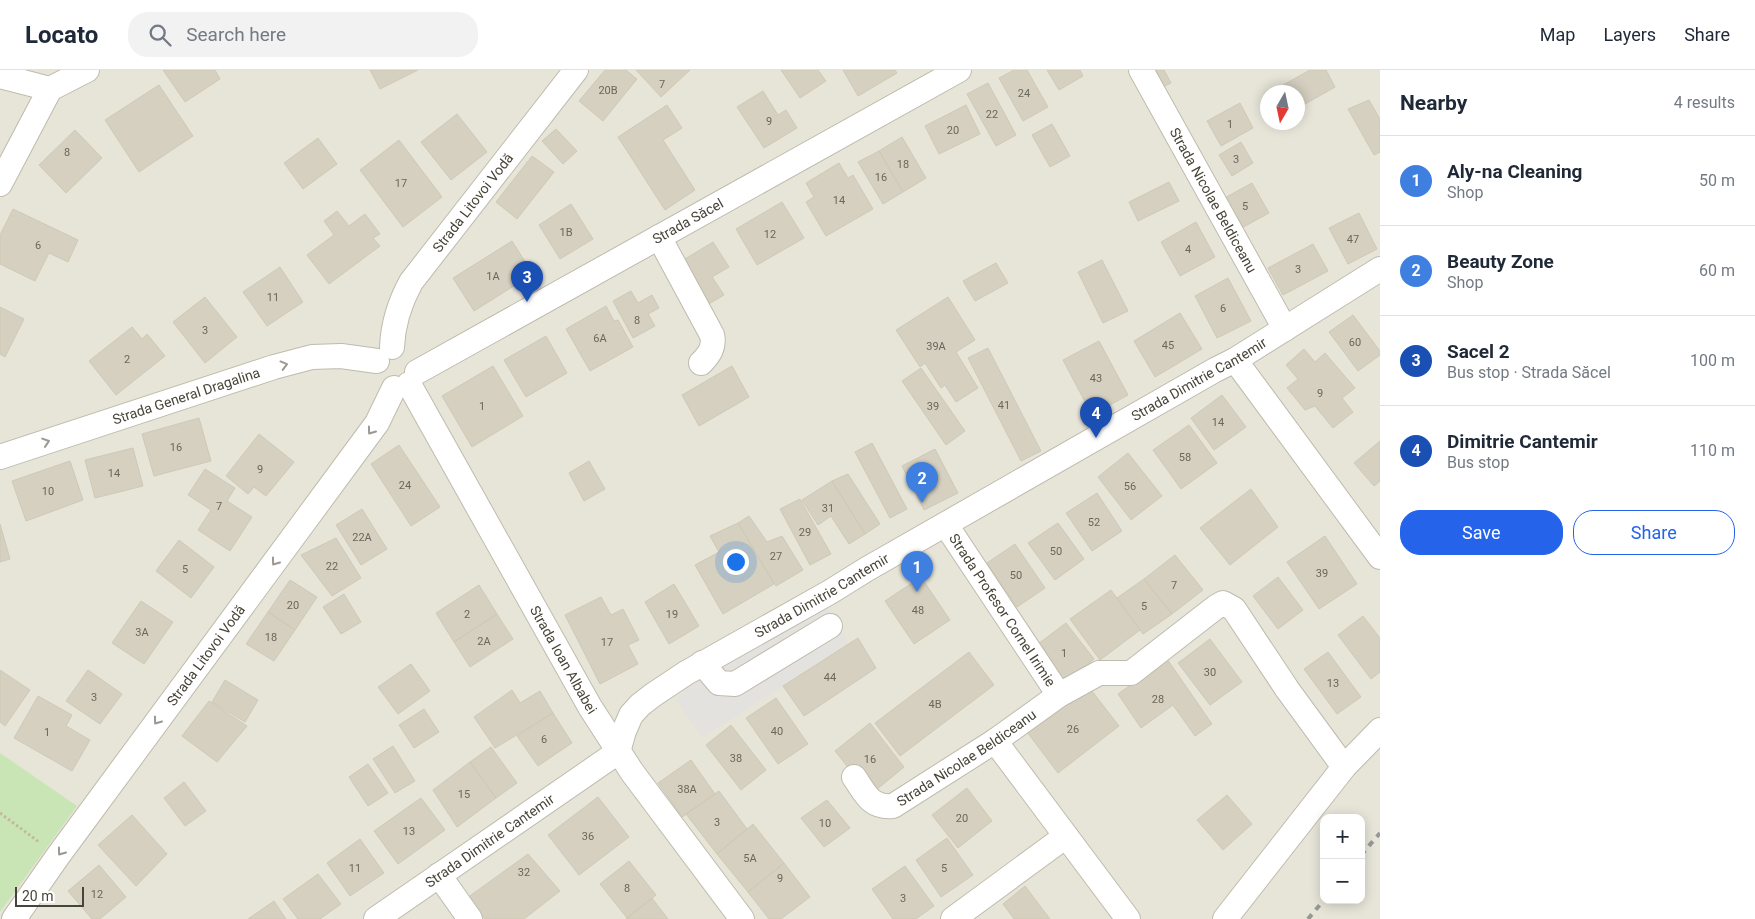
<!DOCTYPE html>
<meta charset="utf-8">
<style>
body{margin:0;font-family:Roboto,sans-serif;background:#f2f2f3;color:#1f2937}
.controls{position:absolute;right:15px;bottom:15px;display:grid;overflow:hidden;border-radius:10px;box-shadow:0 2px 12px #0003}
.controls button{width:45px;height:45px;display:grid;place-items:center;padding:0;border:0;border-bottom:1px solid #e0e1e3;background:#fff;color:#1f2937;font:25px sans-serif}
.compass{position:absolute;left:1260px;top:15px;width:45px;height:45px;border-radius:50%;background:#fff;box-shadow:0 2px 12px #0003;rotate:189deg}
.scale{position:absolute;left:15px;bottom:12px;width:69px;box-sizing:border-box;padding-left:5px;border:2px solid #474439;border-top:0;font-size:14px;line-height:18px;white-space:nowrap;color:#474439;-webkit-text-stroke:4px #fff;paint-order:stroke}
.you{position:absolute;left:735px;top:491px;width:18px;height:18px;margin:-12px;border:4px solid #fff;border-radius:50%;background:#1a73e8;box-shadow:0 0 0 8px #1a73e833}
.badge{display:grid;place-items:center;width:32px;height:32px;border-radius:50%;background:#2563eb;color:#fff;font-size:16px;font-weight:700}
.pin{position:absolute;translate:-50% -41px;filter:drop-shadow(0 1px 2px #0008)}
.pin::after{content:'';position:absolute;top:26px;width:18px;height:15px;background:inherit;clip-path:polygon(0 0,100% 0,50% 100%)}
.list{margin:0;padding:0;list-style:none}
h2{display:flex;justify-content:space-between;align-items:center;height:65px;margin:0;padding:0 20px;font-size:21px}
h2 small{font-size:16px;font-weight:400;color:#747a83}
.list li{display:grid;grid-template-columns:32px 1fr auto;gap:15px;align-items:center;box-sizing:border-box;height:90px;padding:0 20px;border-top:1px solid #e0e1e3}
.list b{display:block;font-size:19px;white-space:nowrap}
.list p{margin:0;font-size:16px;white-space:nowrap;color:#747a83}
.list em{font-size:16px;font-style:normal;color:#747a83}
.actions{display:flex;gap:10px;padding:15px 20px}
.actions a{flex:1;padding:11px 0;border:1px solid #2563eb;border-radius:20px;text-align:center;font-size:18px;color:#2563eb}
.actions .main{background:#2563eb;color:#fff}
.icon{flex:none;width:28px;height:28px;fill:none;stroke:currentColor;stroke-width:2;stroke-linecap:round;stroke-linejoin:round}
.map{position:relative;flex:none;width:1380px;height:849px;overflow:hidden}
header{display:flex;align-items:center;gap:30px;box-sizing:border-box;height:70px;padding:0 25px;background:#fff;border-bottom:1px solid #e0e1e3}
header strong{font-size:24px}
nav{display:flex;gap:28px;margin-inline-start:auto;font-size:18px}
.search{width:350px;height:45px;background:#f2f2f3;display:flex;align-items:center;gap:12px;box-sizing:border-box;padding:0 18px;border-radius:20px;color:#747a83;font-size:19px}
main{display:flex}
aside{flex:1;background:#fff}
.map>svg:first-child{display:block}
</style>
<header>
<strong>Locato</strong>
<div class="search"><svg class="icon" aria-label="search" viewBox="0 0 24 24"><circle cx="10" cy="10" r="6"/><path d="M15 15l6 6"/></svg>Search here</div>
<nav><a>Map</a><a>Layers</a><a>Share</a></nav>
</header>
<main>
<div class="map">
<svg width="1380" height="849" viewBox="0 0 1380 849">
<rect width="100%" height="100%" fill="#f4f2ea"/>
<path fill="#e7e5d8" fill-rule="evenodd" d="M0 0H1380V849H0ZM1268 22H1298V52H1268ZM1324 748H1361V830H1324Z"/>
<path fill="#c9e5b6" d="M0 683 77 736 0 842Z"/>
<path fill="#e3e2de" d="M826 533 849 574 702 668 676 630 697 605Z"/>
<path fill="#d5d0c0" stroke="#cfc9b4" d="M163 0H215L220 9 185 32Z
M370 0H418L380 19Z
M605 0H626L637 9 603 51 579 31Z
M636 0H690L661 27Z
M781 0H818L826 11 800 28Z
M843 0H895L897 3 858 26Z
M1014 0H1027L1048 37 1023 51 999 8Z
M1047 0H1080L1083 6 1059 20Z
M1147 0H1164L1171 13 1157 20Z
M1310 0H1326L1335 17 1298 38V22H1287L1283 15Z
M988 13 1016 65 996 76 967 24Z
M159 15 193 66 139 102 105 50Z
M763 21 778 45 786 40 797 58 764 78 737 37Z
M1369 30 1380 49V82L1374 85 1348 39Z
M1240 33 1253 58 1221 76 1207 51Z
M667 35 682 58 663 70 695 120 665 140 618 67Z
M966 35 980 64 939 84 925 56Z
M457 44 487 82 451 110 421 72Z
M1052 54 1070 86 1050 97 1032 65Z
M556 59 577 81 563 94 542 71Z
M75 60 102 88 66 123 39 95Z
M902 67 926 108 903 122 879 81Z
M318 68 337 94 303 119 284 93Z
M399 70 442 127 403 157 360 100Z
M1241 72 1253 93 1232 106 1219 85Z
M879 81 903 122 883 134 858 92Z
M532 86 554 102 517 149 496 132Z
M839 93 848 108 853 105 873 139 826 166 806 132 814 127 806 113Z
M1169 112 1179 131 1138 151 1129 132Z
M1252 113 1269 143 1238 160 1221 130Z
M782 132 804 168 757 195 736 159Z
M571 134 593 169 560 189 539 155Z
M13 139 78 170 68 192 49 183 35 211 0 194V165Z
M337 141 349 156 365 144 380 164 373 168 380 176 329 214 307 185 334 165 324 151Z
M1359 143 1377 179 1348 194 1329 158Z
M1196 152 1215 187 1180 206 1161 172Z
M512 171 533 204 474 241 453 208Z
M713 172 729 197 712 207 724 225 707 235 680 192Z
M1313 174 1328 201 1283 225 1268 198Z
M1102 190 1128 241 1103 253 1078 202Z
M996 193 1008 213 975 231 963 211Z
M280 197 303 232 267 256 243 222Z
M1228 208 1251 251 1217 268 1195 226Z
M631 221 638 233 652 225 659 238 648 244 655 256 633 268 613 231Z
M205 227 237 267 205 293 173 252Z
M948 227 975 270 956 282 978 318 956 332 945 315 941 318 925 293 920 297 896 260Z
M606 236 614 251 618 250 633 277 590 301 566 259Z
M0 237 24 249 5 287 0 284Z
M1180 243 1202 279 1155 307 1134 271Z
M1353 245 1380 281V285L1358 301 1329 262Z
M132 257 142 269 147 264 165 286 116 325 89 291Z
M546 266 567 303 526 327 504 290Z
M1099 271 1128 325 1092 345 1063 290Z
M988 278 1041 381 1021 391 968 288Z
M1304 279 1315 292 1325 283 1355 318 1342 328 1353 342 1333 358 1315 336 1305 340 1287 318 1298 309 1286 295Z
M493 296 523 346 472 377 442 326Z
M732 296 749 327 699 356 682 325Z
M921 298 965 361 946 375 902 311Z
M1222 325 1246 357 1214 380 1191 348Z
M199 348 211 391 154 406 142 364Z
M1189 355 1217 393 1181 419 1153 380Z
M259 364 294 392 266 426 254 417 248 424 226 406Z
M1380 371V411L1374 416 1354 393Z
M872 373 907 439 890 448 855 382Z
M399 375 440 437 411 456 371 394Z
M133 378 143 416 95 428 85 390Z
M935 379 958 423 924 440 902 396Z
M1128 383 1162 426 1131 450 1098 407Z
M70 391 83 430 26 451 12 411Z
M589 391 605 419 584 431 569 403Z
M205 399 235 418 227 431 252 447 230 481 198 460 211 440 188 425Z
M848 404 880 454 865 464 832 411Z
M832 411 865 464 849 474 831 446 818 455 802 430Z
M1251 419 1278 457 1230 495 1200 458Z
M1097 423 1122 461 1092 481 1066 443Z
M800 429 831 484 810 495 780 439Z
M362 439 387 479 361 495 336 455Z
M749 446 767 472 782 466 803 500 776 516 738 453Z
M738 453 774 514 723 544 695 495 719 482 710 466Z
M1058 453 1084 489 1055 510 1028 473Z
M0 454 10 489 0 492Z
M1325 466 1357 514 1319 539 1287 492Z
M336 468 361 508 332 526 301 485Z
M179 470 214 497 191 528 156 501Z
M1015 474 1045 518 1017 537 987 493Z
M1175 485 1203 520 1172 544 1144 509Z
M921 507 950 550 914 574 885 531Z
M1278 507 1303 540 1278 559 1253 526Z
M1144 509 1172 544 1143 564 1117 528Z
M290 510 317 527 295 560 268 542Z
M674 514 699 556 669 574 645 532Z
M479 515 497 544 454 572 436 543Z
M1111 520 1140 560 1100 590 1070 549Z
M344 524 361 552 341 564 323 537Z
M601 527 611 545 623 539 639 570 628 575 638 594 600 614 565 545Z
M141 531 173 552 144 594 112 573Z
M268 542 295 560 274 591 246 574Z
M497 544 513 569 470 597 454 572Z
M1363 546 1380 568V602L1371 609 1338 565Z
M1066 553 1094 589 1062 614 1034 577Z
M858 568 876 598 804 646 783 616Z
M1210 569 1242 612 1210 635 1178 593Z
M969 582 994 615 900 686 875 653Z
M1328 582 1361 627 1337 644 1304 599Z
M1167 589 1212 654 1195 666 1173 635 1141 658 1118 624Z
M411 594 430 621 398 644 378 617Z
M0 600 30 620 5 656 0 652Z
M88 600 122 624 100 654 66 631Z
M225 610 258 630 245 652 212 632Z
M1088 616 1119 656 1058 703 1027 662Z
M512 620 520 633 540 621 553 643 495 678 474 647Z
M38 626 72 645 66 656 90 670 72 701 14 668Z
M776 628 808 674 778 694 746 648Z
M209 631 247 656 217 692 182 666Z
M424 639 439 662 414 678 399 655Z
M553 643 572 673 538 696 517 666Z
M870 653 904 697 870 725 835 681Z
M731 655 766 700 741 720 706 675Z
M393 676 415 711 395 723 373 689Z
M491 677 517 713 496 728 470 692Z
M691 690 715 724 682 747 658 713Z
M470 692 496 728 457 757 433 720Z
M368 694 388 723 368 736 349 707Z
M184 712 206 741 185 756 164 728Z
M967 718 992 751 958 778 932 745Z
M719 721 747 759 717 784 686 744Z
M1227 725 1252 754 1223 780 1197 750Z
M598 727 629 767 579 805 548 765Z
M421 728 445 760 398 794 374 761Z
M827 730 850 758 824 777 801 748Z
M132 745 167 784 136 816 98 775Z
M753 754 784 793 748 822 717 784Z
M947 768 973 805 941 827 916 790Z
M360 769 384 803 350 826 327 793Z
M528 784 560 821 524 849H485L467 828Z
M629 791 656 825 627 848 600 814Z
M784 793 810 827 781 849H769L748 822Z
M99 795 126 827 100 849H92L68 821Z
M905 796 934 836 916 849H893L872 819Z
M318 804 341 834 320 849H298L283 829Z
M1025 816 1050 849H1014L1003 834Z
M652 828 668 849H626L627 848Z
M274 831 286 849H248Z"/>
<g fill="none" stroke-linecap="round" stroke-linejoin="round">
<g stroke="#bfbbad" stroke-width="26">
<g id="minor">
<path id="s1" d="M1141 0 1285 259"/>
<path d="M0 6 50 19 87 0"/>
<path d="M0 114 50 19"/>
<path d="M659 167 712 265C715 277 709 285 701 293"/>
<path id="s2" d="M392 277C393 253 399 234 411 212L576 0"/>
<path d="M1235 290 1380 487"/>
<path id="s3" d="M417 302 959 0"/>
<path id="s4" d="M409 314 590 637 632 702 742 849"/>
<path id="s5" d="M0 387 274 297 312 287 341 286 377 291"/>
<path id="s6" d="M946 455 1059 625"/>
<path d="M702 593 719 613 735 614 830 556"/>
<path d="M995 671 1128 849"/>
<path id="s7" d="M854 707C866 724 870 738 893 736L995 671 1059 625 1099 603H1131L1216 537 1223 533 1234 539 1287 619 1344 697"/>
<path d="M439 805 470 849"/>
<path id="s8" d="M14 849 58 786 377 353 394 318"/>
<path id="s9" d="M376 849 618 682 624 661 631 645 640 635 653 625 686 603 830 522 867 499 1215 300 1235 290 1380 199"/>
<path d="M953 849 1066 766"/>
<path d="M1225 849 1344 697 1380 660"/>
</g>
</g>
<path stroke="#c0b99f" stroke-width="3" stroke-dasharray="2.5 2.5" stroke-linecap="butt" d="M0 743 39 772"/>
<use href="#minor" stroke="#fff" stroke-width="24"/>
<path stroke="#989898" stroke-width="4" stroke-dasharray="6 6" stroke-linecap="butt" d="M1361 785 1380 763
M1308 849 1324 830"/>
</g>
<defs><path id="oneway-chevron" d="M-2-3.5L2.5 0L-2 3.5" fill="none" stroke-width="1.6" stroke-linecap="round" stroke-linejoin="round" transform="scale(1.25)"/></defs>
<g stroke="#9a9892">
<use href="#oneway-chevron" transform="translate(284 295) rotate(-15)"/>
<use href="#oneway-chevron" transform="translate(371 361) rotate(126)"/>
<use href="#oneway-chevron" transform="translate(46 372) rotate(-18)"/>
<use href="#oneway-chevron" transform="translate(275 492) rotate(126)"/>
<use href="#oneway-chevron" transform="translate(157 651) rotate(126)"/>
<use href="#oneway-chevron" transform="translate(61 782) rotate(126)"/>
</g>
<g text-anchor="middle" stroke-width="4.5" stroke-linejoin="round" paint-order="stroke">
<g font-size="11" fill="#6a675b">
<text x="662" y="18">7</text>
<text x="608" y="24">20B</text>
<text x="1024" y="27">24</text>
<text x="992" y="48">22</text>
<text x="769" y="55">9</text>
<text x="1230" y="58">1</text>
<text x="953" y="64">20</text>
<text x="67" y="86">8</text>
<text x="1236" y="93">3</text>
<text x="903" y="98">18</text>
<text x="881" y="111">16</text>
<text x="401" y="117">17</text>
<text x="839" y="134">14</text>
<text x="1245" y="140">5</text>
<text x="566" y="166">1B</text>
<text x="770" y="168">12</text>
<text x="1353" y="173">47</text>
<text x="38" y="179">6</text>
<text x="1188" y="183">4</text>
<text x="1298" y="203">3</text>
<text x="493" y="210">1A</text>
<text x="273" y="231">11</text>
<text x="1223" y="242">6</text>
<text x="637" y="254">8</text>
<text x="205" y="264">3</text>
<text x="600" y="272">6A</text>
<text x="1355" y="276">60</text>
<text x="1168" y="279">45</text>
<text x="936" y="280">39A</text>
<text x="127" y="293">2</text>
<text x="1096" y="312">43</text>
<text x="1320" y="327">9</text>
<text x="1004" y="339">41</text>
<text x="482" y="340">1</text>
<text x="933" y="340">39</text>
<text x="1218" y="356">14</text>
<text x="176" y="381">16</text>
<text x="1185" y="391">58</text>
<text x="260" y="403">9</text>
<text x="114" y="407">14</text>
<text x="405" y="419">24</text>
<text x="1130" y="420">56</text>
<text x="48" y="425">10</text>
<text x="219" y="440">7</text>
<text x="828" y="442">31</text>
<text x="1094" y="456">52</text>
<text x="805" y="466">29</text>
<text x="362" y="471">22A</text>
<text x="1056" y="485">50</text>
<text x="776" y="490">27</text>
<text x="332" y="500">22</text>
<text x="185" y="503">5</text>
<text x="1322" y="507">39</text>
<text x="1016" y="509">50</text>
<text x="1174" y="519">7</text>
<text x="293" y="539">20</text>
<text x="1144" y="540">5</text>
<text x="918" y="544">48</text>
<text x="467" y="548">2</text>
<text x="672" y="548">19</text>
<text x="142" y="566">3A</text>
<text x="271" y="571">18</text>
<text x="484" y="575">2A</text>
<text x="607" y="576">17</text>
<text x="1064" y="587">1</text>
<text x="1210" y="606">30</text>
<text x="830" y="611">44</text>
<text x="1333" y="617">13</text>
<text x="94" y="631">3</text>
<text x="1158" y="633">28</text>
<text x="935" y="638">4B</text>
<text x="1073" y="663">26</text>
<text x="777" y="665">40</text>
<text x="47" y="666">1</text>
<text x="544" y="673">6</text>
<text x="736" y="692">38</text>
<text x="870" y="693">16</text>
<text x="687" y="723">38A</text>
<text x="464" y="728">15</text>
<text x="962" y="752">20</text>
<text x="717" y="756">3</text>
<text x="825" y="757">10</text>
<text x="409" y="765">13</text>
<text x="588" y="770">36</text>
<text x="750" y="792">5A</text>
<text x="355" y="802">11</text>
<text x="944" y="802">5</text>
<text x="524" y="806">32</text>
<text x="780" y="812">9</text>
<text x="627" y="822">8</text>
<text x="97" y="828">12</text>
<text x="903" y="832">3</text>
</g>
<g font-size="14" fill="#474439" stroke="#fff">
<text dy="5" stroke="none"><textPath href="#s1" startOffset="149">Strada Nicolae Beldiceanu</textPath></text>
<text dy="5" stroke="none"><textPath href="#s2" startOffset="169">Strada Litovoi Vodă</textPath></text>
<text dy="5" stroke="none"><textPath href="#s3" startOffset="310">Strada Săcel</textPath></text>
<text dy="5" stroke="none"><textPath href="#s9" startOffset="994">Strada Dimitrie Cantemir</textPath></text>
<text dy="5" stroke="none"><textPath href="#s5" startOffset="196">Strada General Dragalina</textPath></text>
<text dy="5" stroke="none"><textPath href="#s9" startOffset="559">Strada Dimitrie Cantemir</textPath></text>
<text dy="5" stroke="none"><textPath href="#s6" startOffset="102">Strada Profesor Cornel Irimie</textPath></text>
<text dy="5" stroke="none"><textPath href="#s8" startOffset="326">Strada Litovoi Vodă</textPath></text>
<text dy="5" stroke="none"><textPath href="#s4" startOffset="316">Strada Ioan Albabei</textPath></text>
<text dy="5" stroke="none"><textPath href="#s7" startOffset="140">Strada Nicolae Beldiceanu</textPath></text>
<text dy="5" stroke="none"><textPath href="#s9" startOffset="138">Strada Dimitrie Cantemir</textPath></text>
</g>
</g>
</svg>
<div class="controls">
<button>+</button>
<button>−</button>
</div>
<svg class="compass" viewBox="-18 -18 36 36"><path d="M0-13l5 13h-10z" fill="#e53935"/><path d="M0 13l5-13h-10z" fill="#747a83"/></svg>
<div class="scale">20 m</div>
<div class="you"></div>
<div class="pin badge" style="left:917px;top:522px;background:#3f7fe0">1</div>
<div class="pin badge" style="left:922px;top:433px;background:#3f7fe0">2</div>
<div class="pin badge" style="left:527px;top:232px;background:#1a4fb4">3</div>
<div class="pin badge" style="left:1096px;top:368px;background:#1a4fb4">4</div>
</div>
<aside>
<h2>Nearby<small>4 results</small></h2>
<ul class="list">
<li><span class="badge" style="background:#3f7fe0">1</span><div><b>Aly-na Cleaning</b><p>Shop</p></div><em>50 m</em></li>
<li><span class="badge" style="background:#3f7fe0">2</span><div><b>Beauty Zone</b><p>Shop</p></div><em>60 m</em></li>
<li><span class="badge" style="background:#1a4fb4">3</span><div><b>Sacel 2</b><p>Bus stop · Strada Săcel</p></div><em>100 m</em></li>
<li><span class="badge" style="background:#1a4fb4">4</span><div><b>Dimitrie Cantemir</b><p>Bus stop</p></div><em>110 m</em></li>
</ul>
<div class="actions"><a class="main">Save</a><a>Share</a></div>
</aside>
</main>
